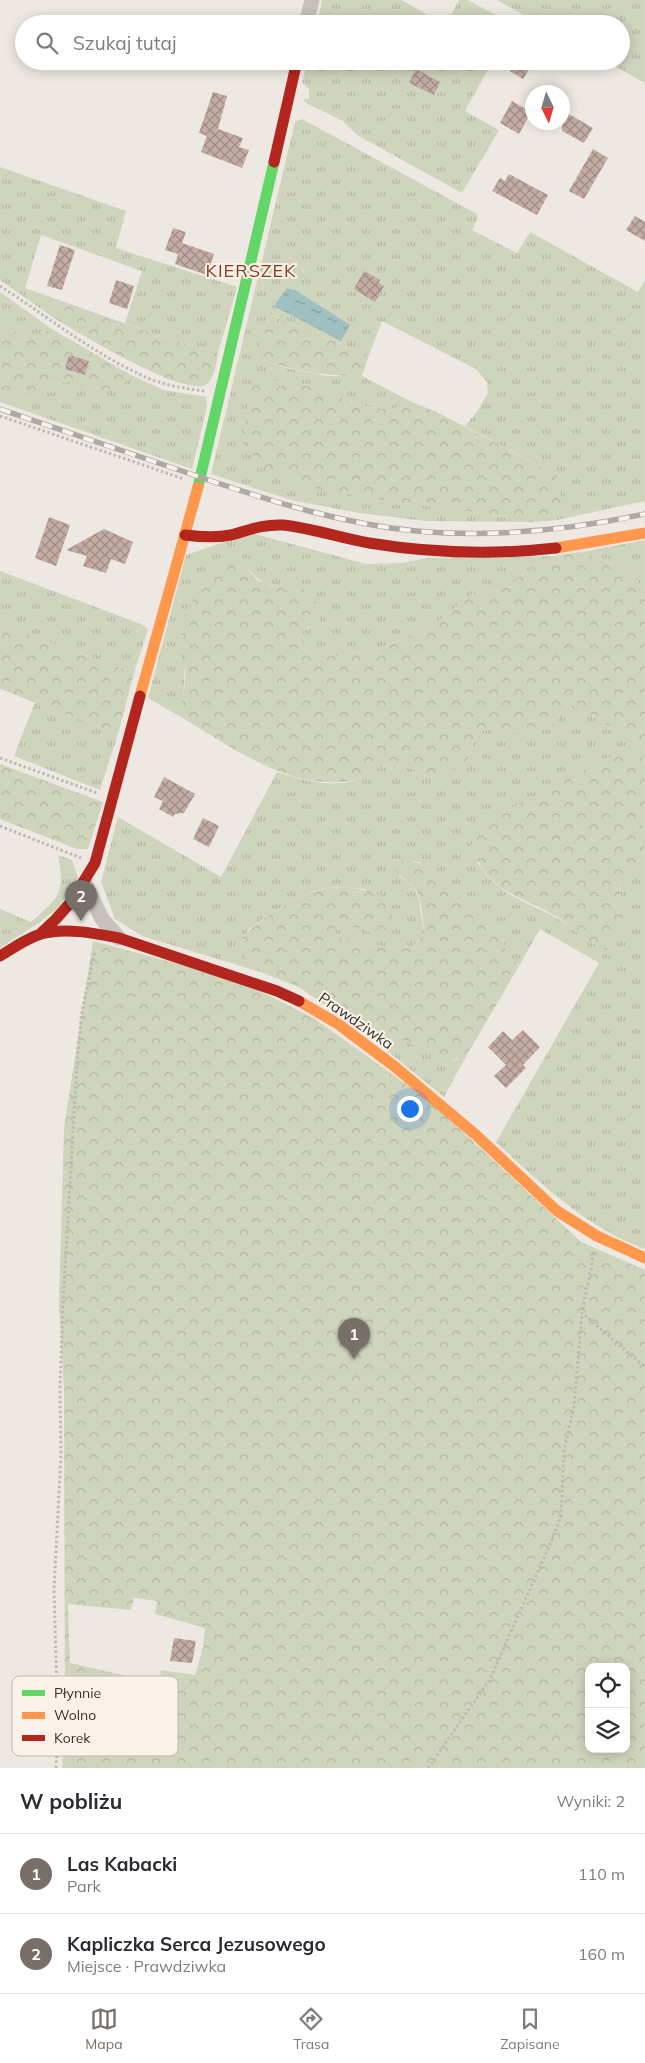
<!DOCTYPE html>
<html lang="pl">
<meta charset="utf-8">
<style>
body{margin:0;font-family:Mulish,sans-serif;background:#f7f7f7;color:#2b2b33}
.controls{position:absolute;right:15px;bottom:15px;display:grid;overflow:hidden;border-radius:10px;box-shadow:0 2px 12px #0003}
.controls button{width:45px;height:45px;display:grid;place-items:center;padding:0;border:0;border-bottom:1px solid #e1e1e2;background:#fff;color:#2b2b33;font:25px sans-serif}
.compass{position:absolute;left:525px;top:85px;width:45px;height:45px;border-radius:50%;background:#fff;box-shadow:0 2px 12px #0003;rotate:175deg}
.you{position:absolute;left:409px;top:1108px;width:18px;height:18px;margin:-12px;border:4px solid #fff;border-radius:50%;background:#1a73e8;box-shadow:0 0 0 8px #1a73e833}
.badge{display:grid;place-items:center;width:32px;height:32px;border-radius:50%;background:#786f6a;color:#fff;font-size:16px;font-weight:700}
.pin{position:absolute;translate:-50% -41px;filter:drop-shadow(0 1px 2px #0008)}
.pin::after{content:'';position:absolute;top:26px;width:18px;height:15px;background:inherit;clip-path:polygon(0 0,100% 0,50% 100%)}
.list{margin:0;padding:0;list-style:none}
h2{display:flex;justify-content:space-between;align-items:center;height:65px;margin:0;padding:0 20px;font-size:21px}
h2 small{font-size:16px;font-weight:400;color:#7c7c81}
.list li{display:grid;grid-template-columns:32px 1fr auto;gap:15px;align-items:center;box-sizing:border-box;height:80px;padding:0 20px;border-top:1px solid #e1e1e2}
.list b{display:block;font-size:19px;white-space:nowrap}
.list p{margin:0;font-size:16px;white-space:nowrap;color:#7c7c81}
.list em{font-size:16px;font-style:normal;color:#7c7c81}
.icon{flex:none;width:28px;height:28px;fill:none;stroke:currentColor;stroke-width:2;stroke-linecap:round;stroke-linejoin:round}
.map{position:relative;flex:none;width:645px;height:1768px;overflow:hidden}
.search{position:absolute;background:#fff;box-shadow:0 2px 12px #0003;left:15px;right:15px;top:15px;height:55px;display:flex;align-items:center;gap:12px;box-sizing:border-box;padding:0 18px;border-radius:28px;color:#7c7c81;font-size:19px}
.sheet{height:225px;background:#fff}
nav{display:flex;justify-content:space-around;align-items:center;box-sizing:border-box;height:70px;border-top:1px solid #e1e1e2;background:#fff;font-size:14px;color:#7c7c81}
nav a{display:grid;justify-items:center;gap:2px}
nav .on{color:#786f6a}
.map>svg:first-child{display:block}
</style>
<div class="map">
<svg width="645" height="1768" viewBox="0 0 645 1768">
<defs>
<pattern id="grass-tufts" width="24" height="20" patternUnits="userSpaceOnUse" patternTransform="scale(1.25)"><rect width="24" height="20" fill="#cfd4bc"/><path d="M3 7l-1-3M5 7V3M7 7l1-3M15 17l-1-3M17 17v-4M19 17l1-3" fill="none" stroke="#b2b6a2"/></pattern>
<pattern id="forest-crowns" width="20" height="18" patternUnits="userSpaceOnUse" patternTransform="scale(1.25)"><rect width="20" height="18" fill="#cfd4bc"/><path d="M2 6a3 3 0 1 1 6 0M12 15a3 3 0 1 1 6 0" fill="none" stroke="#b2b6a2"/></pattern>
<pattern id="water-ripples" width="26" height="14" patternUnits="userSpaceOnUse" patternTransform="scale(1.25)"><rect width="26" height="14" fill="#9ec0c0"/><path d="M2 4q2-2 4 0t4 0M15 11q2-2 4 0t4 0" fill="none" stroke="#829c9c"/></pattern>
<pattern id="building-cross-hatch" width="8" height="8" patternUnits="userSpaceOnUse" patternTransform="scale(1.25)"><rect width="8" height="8" fill="#c3aca3"/><path d="M0 0l8 8M0 8l8-8" fill="none" stroke="#9f8c85"/></pattern>
</defs>
<rect width="100%" height="100%" fill="#eee8e2"/>
<path fill="url(#grass-tufts)" d="M322 0H402L443 24H317Z
M459 0H467L513 24H446Z
M497 0H645V83L606 61H621V24H539Z
M308 61H503L499 68 491 64 465 111 499 130 462 193 357 135 343 121 308 104 303 100 309 99V89L302 82Z
M302 119 477 214 478 218 472 230 517 253 530 232 638 292 645 280V501L552 521 560 514 558 476 465 426 476 413 488 393 487 382 476 369 382 321 369 355 270 315 256 358 286 368 327 376H362L412 402 390 410 365 406 301 384 367 498 487 514 527 522 425 521 359 513 291 500 211 474 295 122Z
M0 167 126 211 116 248 237 287 218 353 169 339 125 323 142 271 41 235 25 288 56 299 54 318 0 280Z
M0 292 52 329C28 338 23 335 0 326Z
M131 375 164 390 206 397 207 407 192 469 0 402V390L29 400 41 383 70 382 99 391 118 389Z
M251 533 366 564 402 563 427 558 552 556 498 590 471 595 434 625 379 649 338 656 316 653 302 648 298 639 303 631 311 627 279 586C264 586 256 578 247 567L185 662 183 702 179 716 148 698 186 555Z
M645 540V590L626 569 581 552Z
M0 571 141 624 148 629 134 673 0 625Z
M35 702 118 734 100 790 14 756Z
M569 703 645 746V762L638 753 477 862C484 872 491 881 501 888 524 906 554 911 576 932L631 915 621 899 620 878C638 863 644 856 642 833 642 825 642 819 645 813V1249C633 1244 621 1240 610 1233 567 1209 531 1175 496 1142L599 963 540 929 519 966 505 949 503 940 479 912 458 901 435 872 423 863 413 861 399 876 414 887 419 901 424 933 414 945 403 949 360 943 341 938 333 930 344 924 361 928 366 889C353 888 339 887 326 888 302 892 266 915 247 931L245 957 263 973 142 936 115 919 101 882 118 817 221 877 277 772C298 779 334 789 356 780 363 776 368 769 373 763L405 766 430 777 452 771 467 762 477 731 496 729 512 733 552 727Z
M58 855 72 860 78 878 59 907 40 922 0 948V909L31 922C58 898 66 893 58 855Z
M393 1035 455 1060H464L444 1097 370 1037Z"/>
<path fill="url(#forest-crowns)" fill-rule="evenodd" d="M56 299 169 339 218 353C216 364 215 382 203 386 176 392 80 334 54 318Z
M270 315 369 355 362 376C321 376 295 371 256 358Z
M0 326C23 335 28 338 52 329L131 375 118 389 98 391 70 382 41 383 29 400 0 390Z
M254 377 301 384 365 406 390 410 412 402 439 413 558 476 561 490 560 514 552 521 527 522 487 514 367 498 318 489 261 467 242 442Z
M581 552 626 569 645 590V746L569 703 552 727 531 735 512 733 496 729 477 731 467 762 452 771 430 777 405 766 373 763C368 769 363 776 357 779 351 782 344 782 338 782 282 786 226 743 179 716 184 699 186 680 185 662 184 650 179 635 183 623 188 603 203 583 216 567L238 563 246 567 257 580 272 586 285 583 300 587 314 595 321 619 303 631 298 639 302 648 316 653 338 656 379 649 434 625 471 595 498 590 552 556Z
M0 625 134 673 118 734 0 689Z
M617 753H638L645 762V813C640 823 644 834 644 845 644 859 630 869 620 878L621 899 631 915 606 951C596 945 586 940 577 933 570 927 564 921 556 916 516 893 489 894 471 845L481 825 493 817Z
M0 764 103 802 88 849H77L0 819Z
M400 861 423 863 435 872 458 901 479 912 492 923 503 940 505 949 519 966 464 1060 440 1058 393 1035 370 1037 299 987 263 973 245 957 241 949V939C257 919 303 891 328 888 349 886 366 889 385 897L394 919 392 934 382 936 344 924 333 930 341 938 360 943 403 949 414 945 424 933C423 919 422 897 413 886 407 880 400 877 395 870Z
M93 941 238 980 315 1019 431 1102 581 1242 645 1270V1768H62L65 1734 64 1390 59 1304 64 1128ZM134 1598 157 1601 155 1614 205 1628 203 1648 195 1675 161 1670 159 1683 70 1663 68 1604 131 1610ZM589 1667H626V1749H589Z"/>
<path fill="url(#water-ripples)" d="M287 288 295 290 350 325 341 341 274 306Z"/>
<path fill="url(#building-cross-hatch)" d="M516 61H534L523 79 510 71Z
M416 69 440 82 434 95 409 83Z
M213 92 227 96 218 129 243 138 239 147 249 150 242 168 201 152 207 136 199 133Z
M512 101 531 112 519 134 500 123Z
M562 110 593 128 584 143 562 131Z
M593 149 608 158 584 199 569 191Z
M509 174 548 195 537 215 492 191 500 178 505 181Z
M635 216 645 222V241L626 230Z
M173 228 186 232 182 243 214 254 207 275 175 264 178 254 165 250Z
M60 245 75 250 62 290 47 286Z
M364 271 380 280 379 283 384 286 375 302 354 289Z
M116 280 134 286 127 309 109 303Z
M69 355 89 361 85 375 65 369Z
M49 517 70 525 56 566 35 558Z
M104 529 133 542 125 564 111 559 106 573 83 566 87 556 66 550Z
M164 777 195 794 184 813 175 814 173 817 159 809 163 801 154 797Z
M203 818 219 826 209 847 193 839Z
M523 1030 540 1047 523 1065 526 1068 506 1088 494 1076 506 1065 488 1047 503 1031 512 1040Z
M174 1638 196 1641 192 1663 170 1661Z"/>
<g fill="none" stroke-linecap="round" stroke-linejoin="round">
<path stroke="#c0b9b3" stroke-width="3" stroke-dasharray="2.5 2.5" stroke-linecap="butt" d="M0 286C45 315 89 350 137 373 157 384 181 388 204 391
M0 416 184 479
M0 758 97 793
M0 826 81 858
M594 1253 582 1313 645 1367
M56 1768 58 1726 54 1589 61 1455 60 1387 63 1304 77 1062 82 1011 95 951
M428 1768 490 1679 551 1542 561 1516 564 1450 574 1406 582 1313"/>
<path stroke="#c7c1bb" stroke-width="15" d="M306 24 312 0
M85 883 102 919 119 938"/>
<path stroke="#63d668" stroke-width="11" d="M198 487 274 162"/>
<path stroke="#ff974d" stroke-width="11" d="M556 548 645 533
M140 696 198 487
M299 1001 338 1024 394 1066 476 1135 557 1211 597 1236 645 1258"/>
<path stroke="#b3261e" stroke-width="11" d="M274 162 297 61
M185 535C200 537 216 538 231 535 249 530 264 524 283 525 312 528 340 538 369 543 430 553 494 555 556 548
M39 935 56 919 71 902 95 863 140 696
M0 956C12 949 24 940 38 935 63 927 94 933 119 938L277 991 299 1001"/>
<g stroke="#afa9a5" stroke-width="5.5">
<path id="rail" d="M0 409C61 430 122 451 182 471 258 497 335 523 416 531 493 538 570 530 645 514"/>
</g>
<use href="#rail" stroke="#fbf3ea" stroke-width="4" stroke-dasharray="11" stroke-linecap="butt"/>
</g>
<g text-anchor="middle" stroke-width="4" stroke-linejoin="round" paint-order="stroke">
<g font-size="15" fill="#392e29" stroke="#fbf3ea">
<text transform="translate(356 1021) rotate(35)" y="5">Prawdziwka</text>
</g>
<g font-size="18" letter-spacing="1" fill="#8b381e" stroke="#fbf3ea">
<text x="251" y="277">KIERSZEK</text>
</g>
</g>
<rect x="12" y="1676" width="166" height="80" rx="8" fill="#fbf3ea" stroke="#c1b8b0" stroke-width="1"/>
<rect x="22" y="1690" width="23" height="6" fill="#63d668"/>
<rect x="22" y="1712" width="23" height="7" fill="#ff974d"/>
<rect x="22" y="1735" width="23" height="6" fill="#b3261e"/>
<g font-size="14" fill="#392e29">
<text x="54" y="1698">Płynnie</text>
<text x="54" y="1720">Wolno</text>
<text x="54" y="1743">Korek</text>
</g>
</svg>
<div class="controls">
<button><svg class="icon" aria-label="locate" viewBox="0 0 24 24"><circle cx="12" cy="12" r="6"/><path d="M12 2v4M12 18v4M2 12h4M18 12h4"/></svg></button>
<button><svg class="icon" aria-label="layers" viewBox="0 0 24 24"><path d="M12 4l9 5-9 5-9-5zM3 14l9 5 9-5"/></svg></button>
</div>
<svg class="compass" viewBox="-18 -18 36 36"><path d="M0-13l5 13h-10z" fill="#e53935"/><path d="M0 13l5-13h-10z" fill="#7c7c81"/></svg>
<div class="you"></div>
<div class="pin badge" style="left:354px;top:1359px">1</div>
<div class="pin badge" style="left:81px;top:921px">2</div>
<div class="search"><svg class="icon" aria-label="search" viewBox="0 0 24 24"><circle cx="10" cy="10" r="6"/><path d="M15 15l6 6"/></svg>Szukaj tutaj</div>
</div>
<section class="sheet">
<h2>W pobliżu<small>Wyniki: 2</small></h2>
<ul class="list">
<li><span class="badge">1</span><div><b>Las Kabacki</b><p>Park</p></div><em>110 m</em></li>
<li><span class="badge">2</span><div><b>Kapliczka Serca Jezusowego</b><p>Miejsce · Prawdziwka</p></div><em>160 m</em></li>
</ul>
</section>
<nav>
<a class="on"><svg class="icon" aria-label="map" viewBox="0 0 24 24"><path d="M3 6l6-2 6 2 6-2v14l-6 2-6-2-6 2zM9 4v14M15 6v14"/></svg>Mapa</a>
<a><svg class="icon" aria-label="directions" viewBox="0 0 24 24"><path d="M12 3l9 9-9 9-9-9zM9 14v-3h6M13 9l2 2-2 2"/></svg>Trasa</a>
<a><svg class="icon" aria-label="saved" viewBox="0 0 24 24"><path d="M7 4h10v16l-5-4-5 4z"/></svg>Zapisane</a>
</nav>
